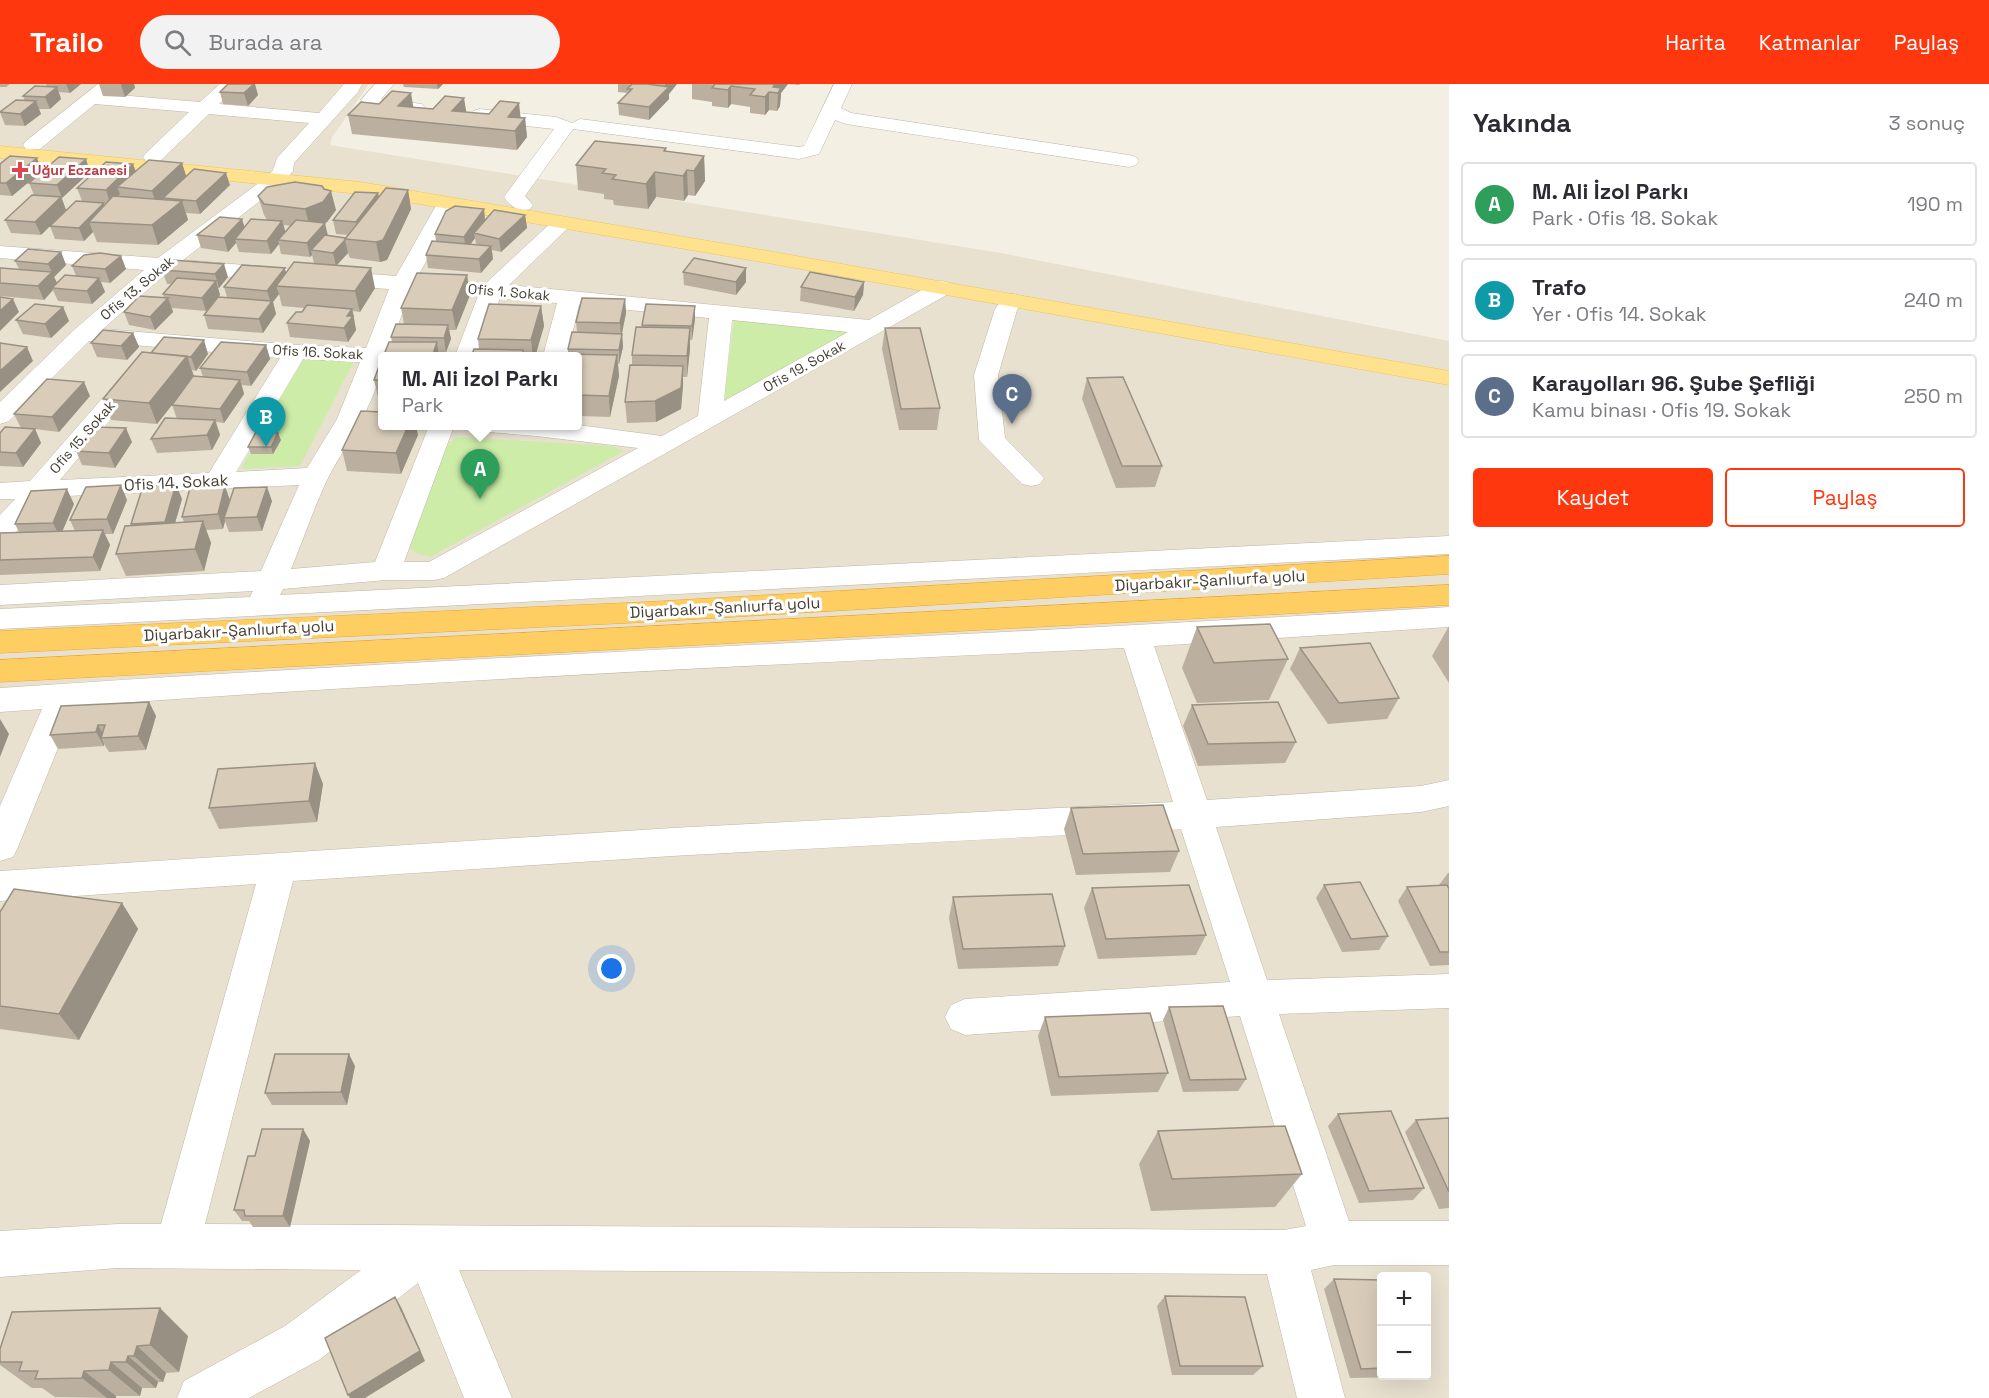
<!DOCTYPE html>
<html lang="tr">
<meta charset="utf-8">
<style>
body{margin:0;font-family:"Space Grotesk",sans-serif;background:#f2f2f3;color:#2b2b33}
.controls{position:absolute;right:18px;bottom:18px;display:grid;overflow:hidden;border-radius:6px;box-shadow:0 6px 24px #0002}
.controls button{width:54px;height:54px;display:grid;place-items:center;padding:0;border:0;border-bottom:2px solid #e1e1e2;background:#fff;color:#2b2b33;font:30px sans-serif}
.you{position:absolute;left:612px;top:885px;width:21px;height:21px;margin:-15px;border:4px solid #fff;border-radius:50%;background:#1a73e8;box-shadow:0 0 0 9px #1a73e833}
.badge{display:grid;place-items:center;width:39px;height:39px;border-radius:50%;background:#ff370e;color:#fff;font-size:20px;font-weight:700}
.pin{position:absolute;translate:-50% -50px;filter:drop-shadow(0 2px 3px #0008)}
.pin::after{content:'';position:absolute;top:32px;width:21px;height:18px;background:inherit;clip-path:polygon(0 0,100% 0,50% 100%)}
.popup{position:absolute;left:378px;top:268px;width:204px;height:78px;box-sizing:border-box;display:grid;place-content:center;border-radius:6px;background:#fff;filter:drop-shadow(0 2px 4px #0005);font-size:20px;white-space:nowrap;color:#7c7c81}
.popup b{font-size:22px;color:#2b2b33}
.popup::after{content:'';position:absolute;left:50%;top:100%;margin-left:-12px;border:12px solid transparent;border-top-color:#fff}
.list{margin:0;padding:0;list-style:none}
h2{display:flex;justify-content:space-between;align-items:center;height:78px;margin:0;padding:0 24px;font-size:26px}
h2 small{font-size:20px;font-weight:400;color:#7c7c81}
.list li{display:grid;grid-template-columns:39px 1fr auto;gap:18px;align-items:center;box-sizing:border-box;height:84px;margin:0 12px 12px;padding:0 12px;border:2px solid #e1e1e2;border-radius:6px}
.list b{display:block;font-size:22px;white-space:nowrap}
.list p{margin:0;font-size:20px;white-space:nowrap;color:#7c7c81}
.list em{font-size:20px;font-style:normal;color:#7c7c81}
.actions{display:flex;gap:12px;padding:18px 24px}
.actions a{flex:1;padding:14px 0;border:2px solid #ff370e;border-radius:6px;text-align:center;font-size:21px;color:#ff370e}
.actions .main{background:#ff370e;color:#fff}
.icon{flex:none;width:33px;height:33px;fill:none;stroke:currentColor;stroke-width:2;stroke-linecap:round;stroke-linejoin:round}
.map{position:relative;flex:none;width:1449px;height:1314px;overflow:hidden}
header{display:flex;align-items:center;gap:36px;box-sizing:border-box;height:84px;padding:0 30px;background:#ff370e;color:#fff}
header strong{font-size:28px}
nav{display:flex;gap:33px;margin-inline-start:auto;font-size:21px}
.search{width:420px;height:54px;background:#f2f2f3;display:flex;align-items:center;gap:15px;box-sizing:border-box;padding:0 21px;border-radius:33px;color:#7c7c81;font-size:22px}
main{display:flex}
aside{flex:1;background:#fff}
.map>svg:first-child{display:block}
</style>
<header>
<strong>Trailo</strong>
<div class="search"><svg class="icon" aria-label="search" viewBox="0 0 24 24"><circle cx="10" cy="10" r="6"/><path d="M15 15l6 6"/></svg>Burada ara</div>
<nav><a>Harita</a><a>Katmanlar</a><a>Paylaş</a></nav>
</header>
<main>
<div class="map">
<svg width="1449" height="1314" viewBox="0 0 1449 1314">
<rect width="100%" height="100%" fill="#f3efe3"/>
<path fill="#e8e1d0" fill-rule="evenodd" d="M0 0H369L332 53 330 61 1001 169 1449 257V1314H0ZM382 272H578V342H382ZM1382 1192H1426V1292H1382Z"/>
<path fill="#cceca7" d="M734 236 849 247 854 250 732 318 724 313Z
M303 273 354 277 300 382 241 385Z
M456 353 611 362 624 367 430 473 419 470 407 463 443 366Z"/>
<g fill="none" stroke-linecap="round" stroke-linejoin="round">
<g stroke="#c0b7a5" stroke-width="1">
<path id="minor" d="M98 0H118L107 10 200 18 220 0H239L219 20 319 29 344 0H362L358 8 294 79 293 87 282 100 183 176 282 184 290 186 293 191 290 196 282 198 168 188 103 245 296 261 366 264 389 205 331 201 323 199 320 194 323 189 331 187 396 192 437 120 440 116H454L457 120 417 194 486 199 555 135 562 133 569 135 572 139 569 143 509 201 869 236 934 199 942 197 950 199 953 204 950 209 444 494 434 496H386L283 505 280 511 1449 452V470L0 545V525L250 513 253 507 0 521V501L261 487 299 401 46 413 10 455 0 458V431L15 415H0V399L30 397 127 286 136 284 145 286 148 291 60 396 209 389 280 274 89 257 9 337 0 340V318L75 245 144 186 0 174V162L158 174 268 92 273 86 277 74 309 39 209 30 160 77H146L143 73 146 69 189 28 95 20 40 65H26L23 61 26 57ZM411 207 478 212 455 272H479L500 214 557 219 543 272H567L579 221 709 234 698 332 662 352 578 341 473 342 476 347 536 352 638 364 429 478H404L454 342H429L375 478 291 485C304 454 315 420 330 390 348 357 382 311 382 272H386ZM732 236 848 248 724 317ZM303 275 360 278 337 335 307 384 236 388Z
M375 0H394L381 15 422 20 425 24 422 28 416 29 368 24 361 16Z
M834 0H852L841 24 851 29 1129 71 1136 73 1139 77 1136 81 1129 83 846 40 835 36 819 70 799 75 573 45 525 112 533 121 530 125C518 128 511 123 504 113L554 45 479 37 473 35 470 31 473 27 479 25 556 33 572 39 580 35 799 63 804 62Z
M1013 210 1021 212 1024 217 1017 226 998 291 1005 354 1044 394 1040 400 1031 402 1022 400 979 356 974 291 995 225 1005 212Z
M1449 523V543L1154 562 1207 716 1421 702 1449 696V722L1421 728 1216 743 1267 896 1449 890V924L1279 930 1349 1137H1449V1181H1334L1311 1186 1345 1314H1297L1267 1190 459 1186 512 1314H464L418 1199 319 1276 249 1314H177L184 1297 285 1242 361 1186 118 1184 0 1193V1147L118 1140H161L256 800 0 817V787L672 744 1173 718 1124 564C774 580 424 597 75 622L18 763 13 773 0 777V722L42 625 0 628V604C483 571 966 553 1449 523ZM1181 745 1230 898 965 915 951 921 945 933 951 945 965 951 1240 932 1306 1142 1284 1146 205 1140 293 797 672 772Z"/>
</g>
<g stroke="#efc455" stroke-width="1">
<path id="major" d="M0 62 360 98 762 166 1449 287V301L762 178 360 110 0 74Z"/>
</g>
<g stroke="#eda723" stroke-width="1">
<path id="highway" d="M1449 472V490L647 538 0 569V547L647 518Z
M1449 501V521L0 598V576Z"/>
</g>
<use href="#minor" fill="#fff" fill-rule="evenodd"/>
<use href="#major" fill="#ffe290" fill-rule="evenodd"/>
<use href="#highway" fill="#ffce62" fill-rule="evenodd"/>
</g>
<path fill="#bbb0a0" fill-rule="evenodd" d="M0 0H10L6 3H0Z
M46 0H81L70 9 59 8 61 15 50 25H39L41 30 25 42 5 41 0 28 25 17 23 12 47 3Z
M99 0H134L135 4 125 13 103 12Z
M228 0 258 11 248 22 223 20 220 8Z
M403 0H443L438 5 404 3Z
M618 0H677L669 10V15L649 36 619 31 618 19 628 9 618 8Z
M692 0H800L799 1 788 0 781 9 780 22 777 27 769 26 765 31 750 29V23L731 20 728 24 712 22V18L692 15Z
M414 23 525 34 527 53 517 66 352 50 348 31Z
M666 64V67L704 72 705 97 695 112 688 111 684 117 656 113 648 125 614 121 613 116 604 115V110L578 106 576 81Z
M182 79 186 92 230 101 200 130 186 129 188 136 158 161 97 158 93 148 84 157 55 155 50 142 41 151 11 149 5 136 34 111 29 99 90 88 62 114 66 126 105 121 107 119 82 117 77 104 136 87Z
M0 80 42 87 12 112 0 111Z
M408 106 411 125 387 176 380 178 350 174 348 169 337 181 375 204 360 228 353 227 356 246 348 258 290 253 287 239 302 228 304 224 282 222 279 210 273 218 276 230 263 249 208 245 204 231 206 227 172 224 173 228 155 246 129 241 124 228 164 214 163 210 172 200H167L162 186 172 176 228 193 219 204H218L220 211 218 213H227L224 203 321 180 314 179 312 171 310 173 281 170 279 160 271 170 239 168 236 159 228 168 201 164 197 151 242 135 244 144 267 136 264 131 258 112 336 126 327 138 324 139 328 152 345 154 348 151 336 150 333 136 378 109 379 113ZM284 141 291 142 285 148Z
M484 125 485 136 525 131 527 144 501 168 492 166 493 175 481 189 428 184 426 171 436 157 435 150ZM475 154 476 160H470Z
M61 168 66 181 54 193 57 199 76 192 72 182 121 172 126 185 110 199 101 198 105 208 92 220 58 217 53 206 44 216 0 212V184L19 185 15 177Z
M683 188 746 198 736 211 684 201Z
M467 191 470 211 456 246H449L451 255 446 268H438L439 273 392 258 391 253 404 240 401 224Z
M864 198 863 211 854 227 800 217 801 203Z
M625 215 626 229 622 250 623 263 619 280H618L619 292 610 333 578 332V273L568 270V265L577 248 576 238Z
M541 222 544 242 535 273H471L479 265 478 255Z
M695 222V235L692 256H690V265L687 293H683L681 325 656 338 627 339 625 318 632 281V271L642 243V241Z
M63 223 69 237 51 254 23 250 16 236Z
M885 244 940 324 937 346H899L882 265Z
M133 249 139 263 127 276 97 273 91 259Z
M266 261 270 275 251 302 242 301 244 310 224 339 216 338 220 351 212 366 157 369 151 355 177 335 172 321 157 340 111 336 103 315 151 269 208 270 196 287 192 286 194 292 203 293 200 284Z
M382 274V317H379L374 296Z
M1087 294 1162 382 1155 403 1116 404 1082 315Z
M90 312 59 348 35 345 41 359 23 383 0 382V349L21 344 14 330Z
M418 351 401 390 347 387 342 366Z
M281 356 273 370H251L248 363Z
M132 358 115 384 82 381 76 367Z
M225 402 230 416 272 417 262 447 229 448 225 437 223 445 206 446 211 459 204 487 126 492 116 470 131 442V440L182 415 175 439 184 438 182 433Z
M127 416 113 450H105L110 461 100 487 0 491V449L19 448 15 440 74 420 62 447H75L70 436Z
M1449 542V599L1432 572Z
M1197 543 1288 575 1269 616 1197 619 1182 584Z
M1300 564 1399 614 1387 635 1328 640 1290 585Z
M149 618 156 632 146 666 109 668 104 660V662L58 665 50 651Z
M1192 621 1296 658 1285 679 1198 682 1183 642Z
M323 700 317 738 219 745 209 724Z
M1071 724 1179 767 1170 788 1076 791 1064 745Z
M1448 789H1449V881L1430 882 1398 817 1407 803 1439 801Z
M1324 801 1388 852 1379 866 1342 868 1316 814Z
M1092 804 1206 851 1196 871 1098 875 1084 824Z
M953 813 1065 862 1058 882 958 885 949 834Z
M122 819 138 845 79 956 0 945V828Z
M1169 923 1246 995 1238 1007 1183 1008 1163 936Z
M1045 933 1168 989 1158 1008 1051 1012 1038 952Z
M355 982 347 1021H272L265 1009Z
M1338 1030 1424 1104 1413 1116 1359 1119 1328 1042Z
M1449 1034V1124L1439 1125 1405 1048 1416 1036Z
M303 1045 310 1057 290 1143H253L249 1137H242L234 1126 255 1072Z
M1158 1047 1302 1090 1275 1123 1151 1127 1139 1080Z
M1334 1195 1382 1196V1292H1403L1401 1293 1350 1294 1324 1205Z
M1165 1212 1263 1282 1253 1291H1172L1157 1222Z
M188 1252 179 1288 166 1289 163 1298H158L156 1304H142L140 1312H116V1314L55 1313 42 1304H32L0 1281V1265Z"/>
<path fill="#989082" d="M66 0H81L70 9Z
M122 0H134L135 4 125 13 121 1Z
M254 0H255L258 11 248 22 244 9Z
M437 0H443L438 5Z
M665 0H677L669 10V15L649 36V23L665 7Z
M775 0H788L781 9 780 22 777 27 778 9 773 3Z
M731 2V20L728 24V6Z
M57 3 61 15 50 25 45 13Z
M769 8V26L765 31V13Z
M411 9 414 27 398 22Z
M464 14 467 32 452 27Z
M36 17 41 30 25 42 20 30Z
M519 19 521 37 508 33Z
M525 34 527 53 517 66 515 47Z
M704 72 705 97 695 112 694 87Z
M37 74 42 87 12 112 6 99Z
M86 75 90 88 62 114 57 101Z
M182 79 188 98 163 114 165 120 158 126 152 107Z
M133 80 138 93 117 103 120 110 110 119 106 106Z
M687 86 688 111 684 117 683 92Z
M655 88 656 113 648 125 646 100Z
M226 89 230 101 200 130 196 117Z
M408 106 411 125 387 176 380 178 376 158Z
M331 107 336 126 327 138 310 144 305 125Z
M378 109 381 122 359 151 356 138Z
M61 113 66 126 41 151 35 138Z
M182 117 188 136 158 161 152 141Z
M104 119 109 132 89 138 93 148 84 157 79 144Z
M484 125 485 138 474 149 475 154 466 167 464 153Z
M525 131 527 144 501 168 499 155Z
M242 135 246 148 235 155 236 159 228 168 224 154Z
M282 137 286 150 278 156 279 160 271 170 267 157Z
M325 139 328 152 311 166 312 171 310 173 307 159Z
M345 156 348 169 336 182 333 169Z
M491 162 493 175 481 189 479 175Z
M61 168 66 181 54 193 58 201 52 204 53 206 44 216 38 202 52 188 48 180Z
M121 172 126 185 110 199 105 185Z
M224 180 228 193 219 204 215 190Z
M285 184 288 197 276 202 279 210 273 218 276 230 263 249 259 235 271 219 267 207Z
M371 184 375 204 360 228 355 207Z
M746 184V198L736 211V198Z
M467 191 470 211 456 246 452 226Z
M99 194 105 208 92 220 87 207Z
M216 197 220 211 206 227 202 214Z
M864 198 863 211 854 227 855 213Z
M168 214 173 228 155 246 150 233Z
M13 215 19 228 0 247V227Z
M625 215 626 229 621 253 620 239Z
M541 222 544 242 535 273H533L531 256Z
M695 222V235L692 256V242Z
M63 223 69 237 51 254 45 240Z
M352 225 356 246 348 258 344 244 347 232Z
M448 241 451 255 446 268 444 254Z
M690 244V265L687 293V272Z
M133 249 139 263 127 276 121 262Z
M622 250 623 263 619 280V266Z
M204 256 208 270 196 287 191 273Z
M437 258 439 273H432Z
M266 261 270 275 251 302 247 288Z
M27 263 33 277 0 308V287Z
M617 271 619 292 610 333 609 312Z
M187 272 194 293 157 340 149 319Z
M683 282V303L681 325 656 338 655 317Z
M240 296 244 310 224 339 220 325Z
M84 298 90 312 59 348 52 333Z
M215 336 220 351 212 366 207 351Z
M408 342H416L418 351 401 390 396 369Z
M126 344 132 358 115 384 109 369Z
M35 345 41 359 23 383 16 369Z
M278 349 281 356 273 370 271 363Z
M176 400 182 415 171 453 165 438Z
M121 401 127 416 113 450 107 435Z
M225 402 230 417 224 434 225 437 223 445 218 430Z
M267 403 272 417 262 447 257 433Z
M67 405 74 420 60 453 53 439Z
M203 437 211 459 204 487 195 465Z
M103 446 110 461 100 487 93 473Z
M149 618 156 632 146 666 138 652Z
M0 635 9 650 0 673Z
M98 641 105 653 101 654 104 660V662L96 648Z
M315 679 323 700 317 738 309 717Z
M122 819 138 845 79 956 59 930Z
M349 970 355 982 347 1021 341 1008Z
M303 1045 310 1057 290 1143 283 1132Z
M395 1213 401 1223 425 1277 365 1314H350L348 1311Z
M160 1224 188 1252 179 1288 150 1261Z
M137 1262 166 1289 163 1298 134 1272Z
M128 1272 158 1298 156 1304 126 1278Z
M111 1278 142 1304 140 1312 109 1286Z
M84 1287 116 1312V1314H107L82 1294Z"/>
<path fill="#d9cdba" stroke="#989082" stroke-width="1.5" d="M228 0H254L244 9 220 8Z
M632 0H647L669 3 649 23 618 19 632 5H627Z
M714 0H775L773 3 781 4 778 9 769 8 765 13 750 11 755 5 731 2 728 6 712 4 715 0Z
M35 2 57 3 45 13 23 12Z
M392 7 411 9 398 22 433 25 445 12 464 14 452 27 489 30 500 17 519 19 508 33 525 34 515 47 348 31 361 18 379 20Z
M16 16 36 17 20 30 0 28Z
M595 57 666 64 664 67 704 72 694 87 687 86 683 92 655 88 646 100 612 95 616 91 602 89 606 85 576 81Z
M10 72 37 74 6 99H0V80Z
M59 73 86 75 57 101 29 99Z
M149 76 182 79 152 107 117 103Z
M106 78 133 80 106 106 77 104Z
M194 85 226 89 196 117 163 114Z
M295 98 322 102 324 105 331 107 323 118 305 125 264 120 258 112 267 103Z
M386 104 408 106 383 156 376 158 345 155Z
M355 108 378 109 356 138 333 136Z
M32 111 61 113 35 138 5 136Z
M113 112 182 117 152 141 89 138Z
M76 117 104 119 79 144 50 142Z
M455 122 484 125 464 153 435 150 446 127Z
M494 126 525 131 499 155 474 149Z
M220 133 242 135 224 154 197 151Z
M251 135 282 137 267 157 235 155Z
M296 136 325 139 307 159 278 156Z
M325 151 345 154V156L333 169 311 166Z
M432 157 491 162 479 175 426 171Z
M28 165 61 168 48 180 15 177Z
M100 169 121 172 105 185 72 182 84 171Z
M694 174 746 184 736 198 683 188Z
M172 176 224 180 215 190 162 186Z
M294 178 371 184 355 207 276 202Z
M242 181 285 184 267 207 224 203Z
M0 184H1L52 188 38 202 0 199Z
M810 188 864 198 855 213 801 203Z
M417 189 467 191 452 226 401 224Z
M65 191 99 194 87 207 52 204Z
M177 194 216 197 202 214 163 210Z
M139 212 168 214 150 233 124 228Z
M0 213 13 215 0 227Z
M218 213 272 217 259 235 204 231Z
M582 214 625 215 620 239 576 238Z
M35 220 63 223 45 240 16 236Z
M489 220 541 222 531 256 478 255Z
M646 220 695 222 692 242 642 241Z
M307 221 352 225 347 232H353L344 244 287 239 296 228H302Z
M396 240 448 241 444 254 391 253Z
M636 243 690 244 687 272 632 271Z
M885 244H920L940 324 901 325Z
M103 246 133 249 121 262 91 259Z
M572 248 622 250 619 266 568 265Z
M164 253 204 256 191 273 151 269Z
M221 258 266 261 247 288 200 284Z
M389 258H437L432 273H383Z
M0 259 27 263 0 287Z
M474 265 523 266 522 273H471Z
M142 268 187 272 149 319 103 315Z
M563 270 617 271 609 312 578 311V273H563Z
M382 274V296H374Z
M630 281 683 282 681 304 655 317 625 318Z
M193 292 240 296 220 325 172 321Z
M1123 293 1162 382H1122L1087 294Z
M47 295 84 298 52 333 14 330Z
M361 327 382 328V342H408L396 369 342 366Z
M165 334 215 336 207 351 151 355Z
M5 343 35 345 16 369 0 368V349Z
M94 343 126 344 109 369 76 367Z
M256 348 278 349 271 363H248Z
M176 400 165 438 131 440 143 402Z
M121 401 107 435 70 436 86 403Z
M225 402 218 430 182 433 190 404Z
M267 403 257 433 224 434 234 404Z
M67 405 53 439 15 440 31 407Z
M203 437 195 465 116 470 125 442Z
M103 446 93 473 0 476V449Z
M1270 540 1288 575 1214 579 1197 543Z
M1370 559 1399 614 1339 619 1300 564Z
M149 618 138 652 101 654 105 641H98L96 648 50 651 61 622Z
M1278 618 1296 658 1208 660 1192 621Z
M315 679 309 717 209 724 218 685Z
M1163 721 1179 767 1083 770 1071 724Z
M1360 798 1388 852 1351 855 1324 801Z
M1189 801 1206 851 1106 855 1092 804Z
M1447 801 1449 805V868H1440L1407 803Z
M14 805 122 819 59 930 0 922V828Z
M1052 810 1065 862 963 865 953 813Z
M1223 922 1246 995 1190 996 1169 923Z
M1150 929 1168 989 1059 993 1045 933Z
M275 970H349L341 1008 265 1009Z
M1391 1027 1424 1104 1369 1107 1338 1030Z
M1449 1034V1108L1416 1036Z
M1285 1042 1302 1090 1172 1095 1158 1047Z
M262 1045H303L283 1132H245L244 1126H234L248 1072H255Z
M1334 1195 1382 1196V1284L1361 1285Z
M1165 1212 1245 1213 1263 1282H1180Z
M395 1213 420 1267 348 1311 325 1254Z
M160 1224 150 1261 137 1262 134 1272H128L126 1278H111L109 1286 84 1287 82 1294 35 1295 38 1287H19L22 1278H0V1265L12 1228Z"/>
<path fill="#e0444e" stroke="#fff" stroke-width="2" d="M17 77h6v6h6v6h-6v6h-6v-6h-6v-6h6z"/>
<g text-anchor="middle" stroke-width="6" stroke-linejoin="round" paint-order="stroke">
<g font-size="14" font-weight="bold" fill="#be3a42" stroke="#fff" text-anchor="start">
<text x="32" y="91">Uğur Eczanesi</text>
</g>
<g font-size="14" fill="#463e32" stroke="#fff">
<text transform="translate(137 204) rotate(-40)" y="5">Ofis 13. Sokak</text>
<text transform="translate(509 208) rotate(5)" y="5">Ofis 1. Sokak</text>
<text transform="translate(318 268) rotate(3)" y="5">Ofis 16. Sokak</text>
<text transform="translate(804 282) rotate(-29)" y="5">Ofis 19. Sokak</text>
<text transform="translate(82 353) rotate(-49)" y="5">Ofis 15. Sokak</text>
</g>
<g font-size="16" fill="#463e32" stroke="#fff">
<text transform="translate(176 398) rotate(-3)" y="6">Ofis 14. Sokak</text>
<text transform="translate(1210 496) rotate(-3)" y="6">Diyarbakır-Şanlıurfa yolu</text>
<text transform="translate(725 523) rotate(-3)" y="6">Diyarbakır-Şanlıurfa yolu</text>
<text transform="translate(239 546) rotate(-3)" y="6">Diyarbakır-Şanlıurfa yolu</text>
</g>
</g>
</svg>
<div class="controls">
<button>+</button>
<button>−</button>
</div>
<div class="you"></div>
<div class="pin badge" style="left:480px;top:415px;background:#2e9e5b">A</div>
<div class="popup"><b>M. Ali İzol Parkı</b>Park</div>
<div class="pin badge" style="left:266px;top:363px;background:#0f9aa8">B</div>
<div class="pin badge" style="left:1012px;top:340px;background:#5c6f8a">C</div>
</div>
<aside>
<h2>Yakında<small>3 sonuç</small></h2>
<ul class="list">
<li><span class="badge" style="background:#2e9e5b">A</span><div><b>M. Ali İzol Parkı</b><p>Park · Ofis 18. Sokak</p></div><em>190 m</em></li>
<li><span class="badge" style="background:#0f9aa8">B</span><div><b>Trafo</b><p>Yer · Ofis 14. Sokak</p></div><em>240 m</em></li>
<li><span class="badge" style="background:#5c6f8a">C</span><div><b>Karayolları 96. Şube Şefliği</b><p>Kamu binası · Ofis 19. Sokak</p></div><em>250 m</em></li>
</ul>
<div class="actions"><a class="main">Kaydet</a><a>Paylaş</a></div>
</aside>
</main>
